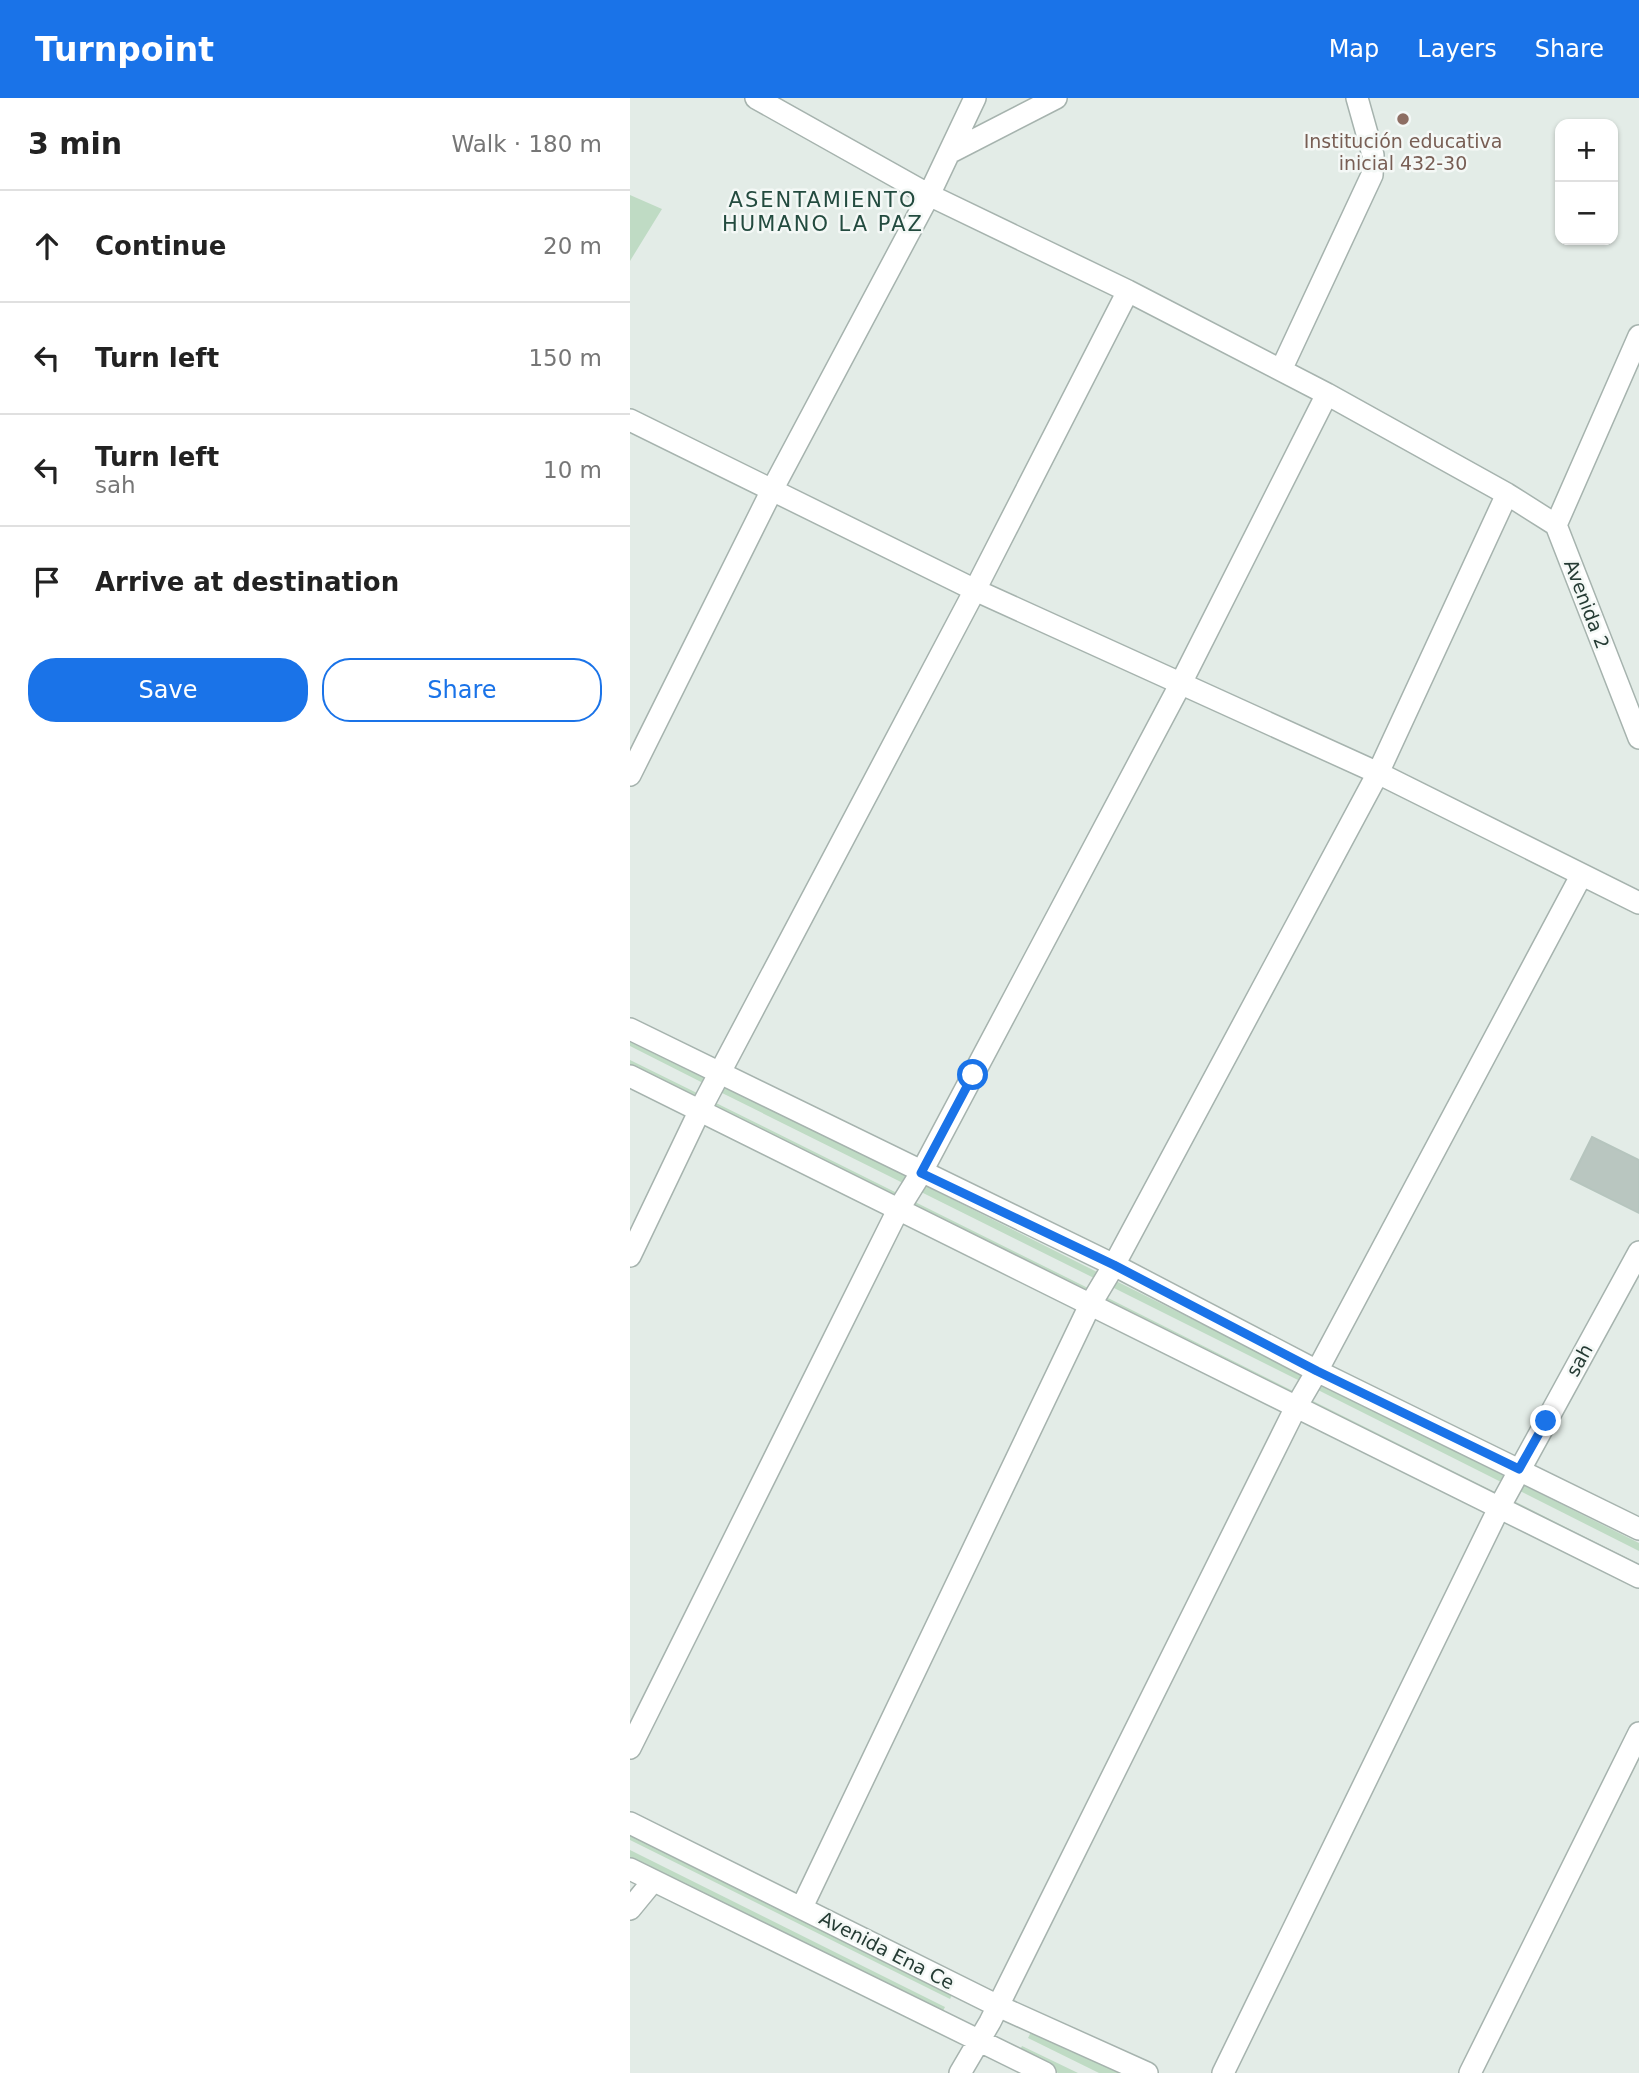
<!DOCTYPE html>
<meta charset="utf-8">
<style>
body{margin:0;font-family:"DejaVu Sans",sans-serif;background:#f2f2f2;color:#222}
.controls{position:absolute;right:21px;top:21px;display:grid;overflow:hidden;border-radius:14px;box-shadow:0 2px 5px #0004}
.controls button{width:63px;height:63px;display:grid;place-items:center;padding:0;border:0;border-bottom:2px solid #e0e0e0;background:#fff;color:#222;font:35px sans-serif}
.stop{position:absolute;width:21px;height:21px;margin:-16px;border:5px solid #1a73e8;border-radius:50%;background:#fff}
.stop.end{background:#1a73e8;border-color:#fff;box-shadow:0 2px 7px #0008}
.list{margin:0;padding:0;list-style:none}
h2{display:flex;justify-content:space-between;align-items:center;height:91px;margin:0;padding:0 28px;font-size:30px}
h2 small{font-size:23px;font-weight:400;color:#767676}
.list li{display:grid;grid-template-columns:46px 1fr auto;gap:21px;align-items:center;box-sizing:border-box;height:112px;padding:0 28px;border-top:2px solid #e0e0e0}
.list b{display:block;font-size:26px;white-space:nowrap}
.list p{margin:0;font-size:23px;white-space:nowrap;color:#767676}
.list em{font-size:23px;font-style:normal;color:#767676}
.actions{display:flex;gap:14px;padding:21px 28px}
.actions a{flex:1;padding:16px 0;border:2px solid #1a73e8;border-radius:28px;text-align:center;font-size:24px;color:#1a73e8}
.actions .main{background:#1a73e8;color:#fff}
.icon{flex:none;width:38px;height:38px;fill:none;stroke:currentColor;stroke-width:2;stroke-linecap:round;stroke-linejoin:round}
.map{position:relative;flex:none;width:1009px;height:1975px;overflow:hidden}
header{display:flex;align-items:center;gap:42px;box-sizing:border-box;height:98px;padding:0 35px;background:#1a73e8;color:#fff}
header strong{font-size:33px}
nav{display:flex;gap:38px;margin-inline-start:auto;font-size:24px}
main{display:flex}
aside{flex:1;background:#fff}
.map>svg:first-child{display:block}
</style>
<header>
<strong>Turnpoint</strong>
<nav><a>Map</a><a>Layers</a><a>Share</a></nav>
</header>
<main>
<aside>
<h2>3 min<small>Walk · 180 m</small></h2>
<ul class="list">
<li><svg class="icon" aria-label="ahead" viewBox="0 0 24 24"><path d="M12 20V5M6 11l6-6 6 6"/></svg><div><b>Continue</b></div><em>20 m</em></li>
<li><svg class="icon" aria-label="left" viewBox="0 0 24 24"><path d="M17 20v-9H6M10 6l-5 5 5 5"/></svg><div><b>Turn left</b></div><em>150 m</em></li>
<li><svg class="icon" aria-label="left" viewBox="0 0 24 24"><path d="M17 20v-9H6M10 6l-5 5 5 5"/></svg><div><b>Turn left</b><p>sah</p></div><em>10 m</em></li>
<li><svg class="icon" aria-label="arrive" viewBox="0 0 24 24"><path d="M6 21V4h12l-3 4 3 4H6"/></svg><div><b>Arrive at destination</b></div></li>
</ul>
<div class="actions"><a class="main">Save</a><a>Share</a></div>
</aside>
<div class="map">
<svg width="1009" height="1975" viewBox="0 0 1009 1975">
<rect width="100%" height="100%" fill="#e3ece7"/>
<path fill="#bfdbc4" d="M0 97 32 111 0 163Z
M0 940 80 980 77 987 0 948Z
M0 962 71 997 68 1004 0 970Z
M90 985 280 1080 277 1087 86 992Z
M80 1002 271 1097 268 1103 77 1008Z
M288 1084 473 1177 470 1183 285 1091Z
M279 1101 464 1193 461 1200 275 1107Z
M482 1181 678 1279 674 1285 478 1187Z
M472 1197 669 1296 666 1302 469 1204Z
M687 1284 880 1381 877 1387 684 1290Z
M677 1300 871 1397 868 1403 674 1306Z
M887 1384 1009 1445V1453L884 1390Z
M878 1400 1009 1466V1474L875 1406Z
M0 1731 324 1893 320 1901 0 1742Z
M0 1752 315 1909 311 1917 0 1762Z
M402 1932 490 1975H469L398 1940Z
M392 1948 448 1975H428L388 1955Z"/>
<path fill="#b9c6c0" stroke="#b6c5be" stroke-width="2" d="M962 1039 1009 1062V1115L941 1081Z"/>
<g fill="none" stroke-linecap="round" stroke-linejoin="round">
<g stroke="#a6b3ae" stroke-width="24">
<path id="street" d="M126 0 299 97 498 193 697 296 877 396 926 427 1009 640
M319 55 426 0
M651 272 742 77 743 57 727 0
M0 322 345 492 748 675 1009 805
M926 427 1009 238
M0 677 142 392 299 97 345 0
M0 931 484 1167 687 1273 1009 1431
M0 978 1009 1479
M0 1158 69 1014 345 492 498 193
M0 1650 268 1112 291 1075 550 587 697 296
M0 1725 368 1908 517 1975
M0 1771 415 1975
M172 1809 460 1207 484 1167 748 675 877 396
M0 1811 23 1783
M330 1975 360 1924 666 1309 687 1273 951 778
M593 1975 870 1408 1009 1154
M840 1975 1009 1635"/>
</g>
<use href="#street" stroke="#fff" stroke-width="21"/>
</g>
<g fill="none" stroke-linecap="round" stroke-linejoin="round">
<path stroke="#1a73e8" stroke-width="9" d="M343 977 291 1075 484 1167 687 1273 889 1371 916 1323"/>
</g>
<circle fill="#8d6e63" stroke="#f4f8f6" stroke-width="2.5" cx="773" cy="21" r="7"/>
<g text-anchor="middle" stroke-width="5" stroke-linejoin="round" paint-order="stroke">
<g font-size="19" fill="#785e54" stroke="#f4f8f6">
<text x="773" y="50">Institución educativa<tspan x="773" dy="22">inicial 432-30</tspan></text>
</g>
<g font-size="19" fill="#253b34" stroke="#f4f8f6">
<text transform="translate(957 506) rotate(69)" y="7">Avenida 2</text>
<text transform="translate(949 1262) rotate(-61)" y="7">sah</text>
<text transform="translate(257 1852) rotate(27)" y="7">Avenida Ena Ce</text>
</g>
<g font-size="21" letter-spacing="2" fill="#234b3f" stroke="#f4f8f6">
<text x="193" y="109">ASENTAMIENTO<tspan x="193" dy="24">HUMANO LA PAZ</tspan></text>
</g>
</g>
</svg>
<div class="controls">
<button>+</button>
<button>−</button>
</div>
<div class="stop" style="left:343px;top:977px"></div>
<div class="stop end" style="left:916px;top:1323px"></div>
</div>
</main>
